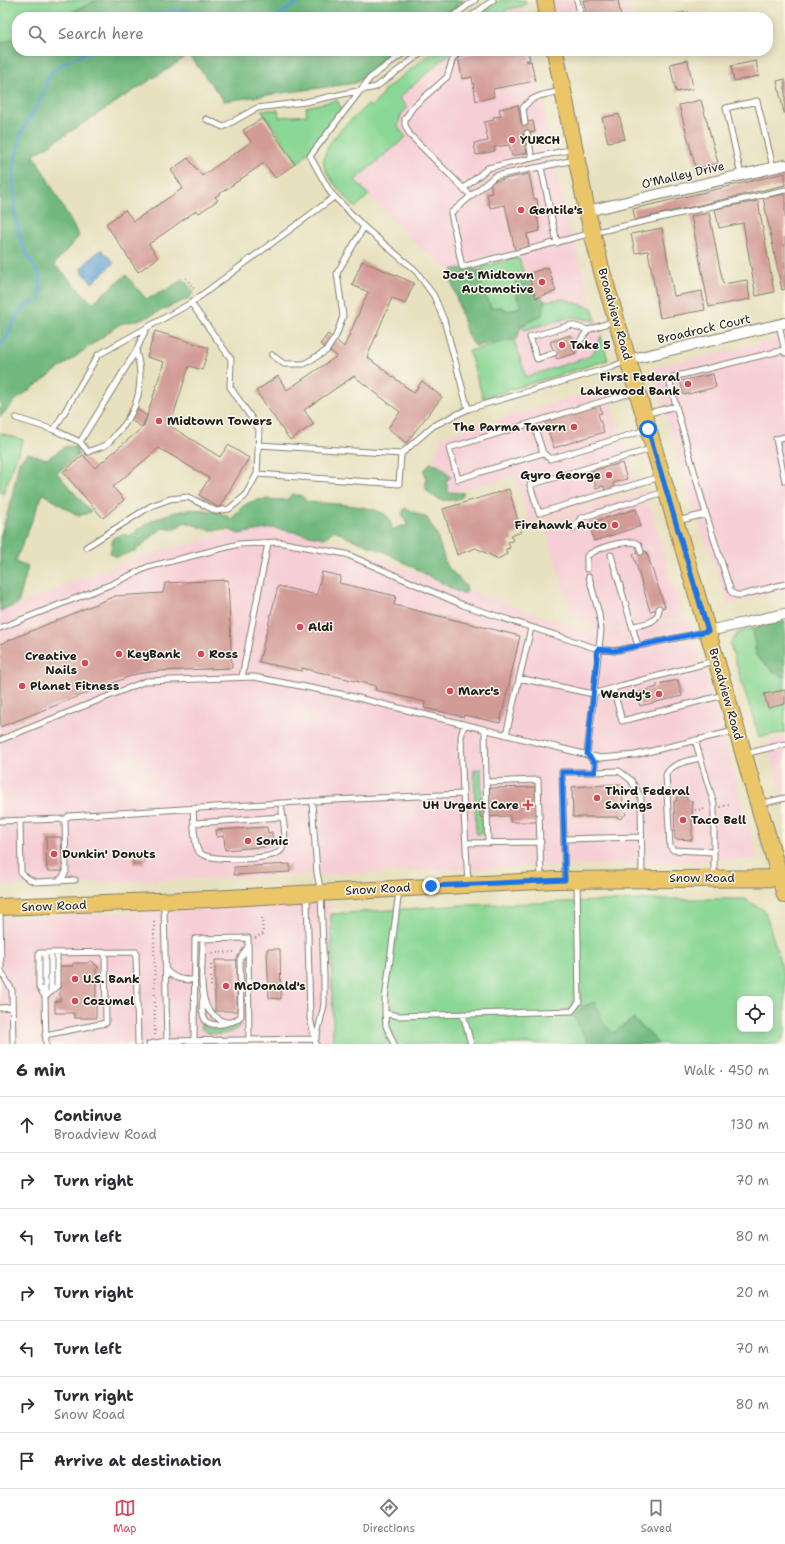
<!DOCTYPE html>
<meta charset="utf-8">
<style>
body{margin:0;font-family:"Shantell Sans",sans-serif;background:#f2f2f3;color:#2b2b33}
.controls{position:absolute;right:12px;bottom:12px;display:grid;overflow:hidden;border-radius:8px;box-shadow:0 2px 10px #0003}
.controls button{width:36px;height:36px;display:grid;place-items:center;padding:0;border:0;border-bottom:1px solid #e1e1e2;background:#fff;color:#2b2b33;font:20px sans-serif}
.stop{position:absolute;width:12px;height:12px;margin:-9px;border:3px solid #1a73e8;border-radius:50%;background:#fff}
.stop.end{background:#1a73e8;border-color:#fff;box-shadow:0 1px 4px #0008}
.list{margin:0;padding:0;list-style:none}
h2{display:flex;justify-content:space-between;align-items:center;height:52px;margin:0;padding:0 16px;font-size:17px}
h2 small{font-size:13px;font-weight:400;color:#7c7c81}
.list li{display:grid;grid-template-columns:26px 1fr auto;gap:12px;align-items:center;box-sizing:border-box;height:56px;padding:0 16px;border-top:1px solid #e1e1e2}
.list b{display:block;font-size:15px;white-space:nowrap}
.list p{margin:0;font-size:13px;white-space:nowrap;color:#7c7c81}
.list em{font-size:13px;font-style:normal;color:#7c7c81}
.icon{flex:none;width:22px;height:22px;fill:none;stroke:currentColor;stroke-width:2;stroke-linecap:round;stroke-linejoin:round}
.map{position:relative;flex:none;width:785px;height:1044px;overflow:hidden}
.search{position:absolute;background:#fff;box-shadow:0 2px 10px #0003;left:12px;right:12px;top:12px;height:44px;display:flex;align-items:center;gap:10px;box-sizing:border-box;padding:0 14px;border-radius:16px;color:#7c7c81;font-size:15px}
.sheet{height:444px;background:#fff}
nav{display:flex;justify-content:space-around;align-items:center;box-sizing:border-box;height:56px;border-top:1px solid #e1e1e2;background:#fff;font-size:11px;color:#7c7c81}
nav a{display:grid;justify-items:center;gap:2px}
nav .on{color:#d1495b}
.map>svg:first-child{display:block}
</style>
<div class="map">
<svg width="785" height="1044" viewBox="0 0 785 1044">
<rect width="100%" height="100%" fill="#fbf7ec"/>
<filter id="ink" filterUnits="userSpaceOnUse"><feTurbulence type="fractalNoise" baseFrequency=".025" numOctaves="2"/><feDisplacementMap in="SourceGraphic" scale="8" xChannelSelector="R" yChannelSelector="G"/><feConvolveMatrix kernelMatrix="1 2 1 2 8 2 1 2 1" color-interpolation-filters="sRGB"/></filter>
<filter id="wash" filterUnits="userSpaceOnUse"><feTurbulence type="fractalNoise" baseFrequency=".012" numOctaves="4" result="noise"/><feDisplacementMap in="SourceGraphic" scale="16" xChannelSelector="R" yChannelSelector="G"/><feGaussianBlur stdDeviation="0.9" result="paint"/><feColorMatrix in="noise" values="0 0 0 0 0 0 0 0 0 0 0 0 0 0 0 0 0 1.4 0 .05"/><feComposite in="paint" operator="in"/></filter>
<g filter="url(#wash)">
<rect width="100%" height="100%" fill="#e7e1bf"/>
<path fill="#f6cfd6" d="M552 0H627L631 16 555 17Z
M523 6 525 17H492L504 9Z
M454 51H532L567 219 601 335 595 350 588 357 526 377 512 329 536 320 519 260 456 275 414 243 355 180 406 137 398 127 399 98Z
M785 338V591L729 605 690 500 654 376 655 367Z
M605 387 638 489 530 523 515 476 453 492 436 479 433 457 441 437Z
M645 490 680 608V618L603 632 573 617 542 521Z
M274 521 550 619 601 634 690 619 758 859 0 886V611L138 557Z
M785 737V814L780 796 782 795 766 741Z
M314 904 331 905 333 1044H0V918Z"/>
<path fill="#8bd795" stroke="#547a58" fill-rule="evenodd" d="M0 0H98L61 17H17V37L0 44Z
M500 0H525L526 5 505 10 506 17H478Z
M434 51H452L399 98 407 107 401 115 398 127 406 137 355 180 369 195 355 208C346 196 332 184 326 171 314 147 353 119 368 104L370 107 382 96 383 91Z
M337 100 342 110 300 162H297L261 110H278L279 117 307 115 306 107Z
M514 258 519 259 525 276 516 281 522 306 508 311 501 307 491 308 480 282 482 267Z
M564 299 592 308 596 321 573 317 524 330 521 326 542 315 544 301Z
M601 335 608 360 483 398 469 351 514 339 526 377 588 357 595 350Z
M0 433 23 440 3 494 0 492Z
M753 628 756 656 776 673 785 677V732L759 737 730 644 738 633Z
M481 769 482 834H476L474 770Z
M671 899H745L765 911 785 978V1034L779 1044H333L331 914 464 905ZM740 999H770V1029H740Z
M200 1022C211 1034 226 1029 240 1024V1026C232 1034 212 1038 202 1029Z"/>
<path fill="#70b87e" stroke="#466a4d" d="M98 0H465L443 17H61Z
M17 37V51H398L356 83 224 101 189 55 34 155 79 236 54 264 92 303 126 275 146 299 168 289 183 279 194 292 189 298 143 319 120 324 16 400 0 417V44Z
M470 268 483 271 480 282 491 308 501 307 508 311 522 306 517 297 516 281 525 276 533 277 544 301 542 315 521 326 517 339 475 346 467 334 451 279 453 269Z
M66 446 76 447 78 456 57 473 91 512 79 516 43 494 15 562 28 567 18 604 0 611V537L11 501 19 461 28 453 47 459Z
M431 462 444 469 451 477 446 481 448 492 464 493 461 498C444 502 439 502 426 490V477L424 471Z
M293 494 302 496 307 502C324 503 376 505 387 516 391 519 391 526 392 530L401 526H408L402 514 405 508 427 518 437 535 446 565 466 586 467 592 462 594 385 552 349 538 334 530 325 538 273 528 239 534 230 530H209L185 522 174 529 164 527 135 551 117 557 110 553 113 538 123 534 129 536C157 513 199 499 232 519 247 496 260 499 286 500Z
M785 621V677L776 673 756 656 753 628Z
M595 1002 602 1022 613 1033 633 1019 651 1035 658 1044H589L574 1017 582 1007Z"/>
<path fill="#5da1d2" stroke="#3c5e77" d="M101 249 114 263 92 283 80 269Z"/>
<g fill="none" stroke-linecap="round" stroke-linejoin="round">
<path stroke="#5da1d2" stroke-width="3" d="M148 17C170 9 187 8 209 17
M275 17 302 0
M0 345C12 335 12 316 25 306 29 303 36 302 40 300V276L30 260 22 244 15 218 13 170 21 133 41 98 49 76 61 64 90 51"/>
</g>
<g id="blocks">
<path fill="#d39b96" d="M583 0H618L621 17H587Z
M689 12 690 17H674V14Z
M484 51H528L530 60H526L527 62 531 61 535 81 493 89 494 97 476 101 472 77 462 79 458 56Z
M688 60 693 89 676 92 670 64Z
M756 61 759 76 734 81 731 66Z
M785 79V113H784L777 81Z
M701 100 718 163 696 169 679 105Z
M518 105 521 123 533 121 535 132 523 134 527 153 512 156 509 145 494 147 495 151 476 155 474 143 488 141 484 122 494 120 493 117 501 116 499 109Z
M619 114 625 139 608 142 602 118Z
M263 118 295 164 275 178 264 163 215 197 218 200 199 213 197 210 149 244 158 258 138 272 106 224 125 210 134 221 183 188 171 170 188 158 202 176 251 142 243 130Z
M785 173V185L635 220 633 209Z
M529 174 534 199H537L538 206H535L540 231 527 234 529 247 515 250 505 205 490 208 487 194 492 193 490 182Z
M785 194V289L782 290 763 198Z
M758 201 774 292 756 296 743 223 719 228 715 209Z
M709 213 723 284 747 280 750 299 709 307 691 216Z
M662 228 674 296 702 291 705 310 660 318 648 251 635 253 631 234Z
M362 261 414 283 405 304 392 298 367 357 414 393 422 381 442 397 406 443 388 428 400 412 354 376 304 410 314 424 290 440 256 391 278 376 287 390 337 356 320 344 328 334 344 347 368 292 352 285Z
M548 267 556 291 536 298 528 274Z
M155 331 209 348 202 370 189 366 170 426 220 457 228 445 249 458 219 508 199 495 209 478 159 448 113 487 124 500 103 518 63 472 83 455 95 468 144 426 147 416 142 427 125 417 132 406 147 416 164 362 147 357Z
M570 335 576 353 557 359 550 342Z
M713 374 716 387 684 395 680 381Z
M599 404 602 413 598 414 604 432 554 448 545 422Z
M622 463 627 479 613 483 615 488 605 491 604 486 596 488 592 471Z
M509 489 521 532 511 536 513 541 508 542 510 548 506 549 507 554 498 559 476 548 457 555 443 509Z
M636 509 641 526 594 541 589 523Z
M646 551 665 607 650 611 633 554Z
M322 572 341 576 339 583 396 596 394 605 520 636 500 723 464 715V717L424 708 425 702 375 690 376 686 302 668V671L259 662 278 586 317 595Z
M228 580 232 668 158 671 136 674 0 727V644L115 596 163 593 165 583Z
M678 680 682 696 640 706 636 693 657 687V684Z
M785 690V704L768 708 764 694Z
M621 784 623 809 626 814 620 819 617 817H573L572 787Z
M537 787 538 822H510V816L480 817V800H489V788Z
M676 797H687V801H692V840L675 839 674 801H677Z
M267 827 268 833 272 832 273 846 225 850 224 836 217 837 216 830Z
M46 837H61L62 871H47Z
M144 856V864H133V857Z
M290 864V872L234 875V867Z
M267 949H280L281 999 269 998Z
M91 960 98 967 96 970V1018H74V1013H55V1001H60V981H46L45 969H60V966H73V963H88Z
M215 960H237V1011H215Z"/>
</g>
</g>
<g filter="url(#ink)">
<use href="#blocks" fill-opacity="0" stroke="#827e6e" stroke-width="1"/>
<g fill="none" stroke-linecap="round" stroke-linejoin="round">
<g stroke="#827e6e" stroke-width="7">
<path id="lane" d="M577 0 581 17
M452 17 475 0
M470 17 493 0
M534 17 545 15
M406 51 370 78 310 156 330 192 364 227 416 271 434 296 444 320 468 409 612 367 626 361
M460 51 453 58 447 77 413 107 405 119V125L410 135 471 196 451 213 462 267 592 233 785 190
M206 119 223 127 257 108 305 102 376 87 424 51
M525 123 523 108C532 95 548 94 562 91
M527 133 532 158 573 149
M541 167 557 243
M741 175 726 108 757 101 773 167
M463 189 488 168 532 158
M471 196 495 176 575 160
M334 197 191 303 231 359 230 387 259 429 257 474 399 484 401 454 433 426 468 409
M779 324 785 353
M575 348 588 330
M554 353 537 359 530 337 571 325 588 330 614 321
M272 355 284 364H304L326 351 336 336 343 316 337 273 364 227
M634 392 449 448 458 479 543 453 550 459 646 430
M676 406 670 383 673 377 784 350
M645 414 676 406 706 514 677 521
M16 418 54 430 98 355 191 303
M533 422 543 453
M54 430 80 442 136 351 146 329
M785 437 776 439 785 481
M80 442 88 452C93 449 100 448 105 445 109 443 113 438 116 434 139 412 145 381 136 351
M259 445 401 454
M651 449 530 485 539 513 660 477
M706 514 731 592 736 595H742L785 584
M573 529 581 518 664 492
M86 547 151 506 170 499 188 497 216 511 229 509 245 496 257 474
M611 555 638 646
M587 569V556C598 547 620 542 634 542L639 545 641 552
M633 626C645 624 659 623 659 608
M0 628 112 584 148 567 239 544 278 542 346 554 463 605 598 649 614 651 705 632
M714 661 613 688 622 721 724 695
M242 677 268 543
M519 678 593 694 613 688
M485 731 486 782 538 780 541 878
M506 735 531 628
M0 740 146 681 254 677 346 695 600 758 635 755 734 731
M695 740 714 804V877
M745 754 785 744
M700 758C688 761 671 763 666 775L670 846 673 850 714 852
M595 772 619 771 631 780 641 798 642 877
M486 782 488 843
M463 794 461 737 464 725
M312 801 317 873 321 892 324 976V1005L316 1039
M760 804 785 798
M193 808C194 818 193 847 200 853 210 862 276 861 282 849 288 837 282 816 281 803
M0 821 65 819 69 816 333 800 463 794 468 883
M20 821 21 873C26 878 29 880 36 882L75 880
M194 823 282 817
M564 839 641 837
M466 843 541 842
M565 879 562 772H595V763L587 754 601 630 599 614 589 577
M59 880 62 878 66 872 65 819
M399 891 385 999V1013L398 1016 572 1011 579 1002 577 881
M307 896 310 1018 316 1044
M164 904 167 1044
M0 909 1 971 12 990 13 1044
M203 938C203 958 198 992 208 1009 210 1013 216 1016 219 1019 227 1025 235 1022 241 1016L240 959 247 948
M45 953V996
M51 953V992
M166 970C174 979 182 980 195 980
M45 997 57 986V953
M203 998C200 1018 205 1029 227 1023
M0 1008 12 1007
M385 1013 386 1026 394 1044
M463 1014 471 1044
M45 1035 106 1023 105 952
M194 1040 195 939 248 938 249 1040
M46 1044 45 997 39 987V953L136 952 138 1044
M149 1044 167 1041 316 1039"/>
</g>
<g stroke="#827e6e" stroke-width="12">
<path id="street" d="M587 211 785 165
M628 360 785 323
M708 631 785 614"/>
</g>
<g stroke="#827e6e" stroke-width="18">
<path id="primary" d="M545 0 548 17
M555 51 587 211 601 268 785 895
M0 907 210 899 556 880 785 878"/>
</g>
<path stroke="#827e6e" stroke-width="2" stroke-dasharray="1 3" stroke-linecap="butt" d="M186 278 195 290
M720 807 729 805
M695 810 706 809
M154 922 155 1035
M255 938 263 934 262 916
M211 955V953L235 952
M211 965V989"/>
<use href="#lane" stroke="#fff" stroke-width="5"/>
<use href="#street" stroke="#fff" stroke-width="10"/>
<use href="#primary" stroke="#ebc669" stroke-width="16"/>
</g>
</g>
<g fill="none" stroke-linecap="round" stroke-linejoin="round" filter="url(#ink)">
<path stroke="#1a73e8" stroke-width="5" d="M431 886 565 880 562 772H595V763L587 754 598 649 614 651 708 631 648 429"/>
</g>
<g fill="#d1495b" stroke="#fbf7ec" stroke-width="1.5">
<circle cx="512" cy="140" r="4"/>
<circle cx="521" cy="210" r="4"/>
<circle cx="542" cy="282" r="4"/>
<circle cx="562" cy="345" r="4"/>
<circle cx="688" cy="384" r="4"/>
<circle cx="159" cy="421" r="4"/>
<circle cx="574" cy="427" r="4"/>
<circle cx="609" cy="475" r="4"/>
<circle cx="615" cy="525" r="4"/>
<circle cx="300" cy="627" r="4"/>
<circle cx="119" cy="654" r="4"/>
<circle cx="201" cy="654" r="4"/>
<circle cx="85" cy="663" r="4"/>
<circle cx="22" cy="686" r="4"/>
<circle cx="450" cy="691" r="4"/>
<circle cx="659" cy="694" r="4"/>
<circle cx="597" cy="798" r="4"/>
<path d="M526 799h4v4h4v4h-4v4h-4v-4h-4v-4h4z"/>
<circle cx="683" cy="820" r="4"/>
<circle cx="248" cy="841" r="4"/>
<circle cx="54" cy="854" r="4"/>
<circle cx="75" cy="979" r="4"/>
<circle cx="226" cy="986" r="4"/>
<circle cx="75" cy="1001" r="4"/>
</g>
<g text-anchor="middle" stroke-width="3" stroke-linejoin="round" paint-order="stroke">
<g font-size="12" font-weight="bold" fill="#1c1c1c" stroke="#fbf7ec" text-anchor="start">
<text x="520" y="144">YURCH</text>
<text x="529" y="214">Gentile's</text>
<text x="534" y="279" text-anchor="end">Joe's Midtown<tspan x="534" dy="14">Automotive</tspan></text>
<text x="570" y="349">Take 5</text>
<text x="680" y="381" text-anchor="end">First Federal<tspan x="680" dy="14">Lakewood Bank</tspan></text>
<text x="167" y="425">Midtown Towers</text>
<text x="566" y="431" text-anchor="end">The Parma Tavern</text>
<text x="601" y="479" text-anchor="end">Gyro George</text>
<text x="607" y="529" text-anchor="end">Firehawk Auto</text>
<text x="308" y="631">Aldi</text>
<text x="127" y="658">KeyBank</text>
<text x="209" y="658">Ross</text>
<text x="77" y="660" text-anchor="end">Creative<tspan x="77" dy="14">Nails</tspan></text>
<text x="30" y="690">Planet Fitness</text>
<text x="458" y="695">Marc's</text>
<text x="651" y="698" text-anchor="end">Wendy's</text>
<text x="605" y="795">Third Federal<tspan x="605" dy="14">Savings</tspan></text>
<text x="519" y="809" text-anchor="end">UH Urgent Care</text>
<text x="691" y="824">Taco Bell</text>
<text x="256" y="845">Sonic</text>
<text x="62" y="858">Dunkin' Donuts</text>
<text x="83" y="983">U.S. Bank</text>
<text x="234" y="990">McDonald's</text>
<text x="83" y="1005">Cozumel</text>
</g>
<g font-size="12" fill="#1c1c1c" stroke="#fbf7ec">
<text transform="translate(683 175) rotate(-13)" y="4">O'Malley Drive</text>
<text transform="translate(615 314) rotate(74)" y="4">Broadview Road</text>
<text transform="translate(704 329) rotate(-13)" y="4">Broadrock Court</text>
<text transform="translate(726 694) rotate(74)" y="4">Broadview Road</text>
<text x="702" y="882">Snow Road</text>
<text transform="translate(378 889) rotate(-3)" y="4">Snow Road</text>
<text transform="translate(54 906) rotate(-2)" y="4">Snow Road</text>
</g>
</g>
</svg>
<div class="controls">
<button><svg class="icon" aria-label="locate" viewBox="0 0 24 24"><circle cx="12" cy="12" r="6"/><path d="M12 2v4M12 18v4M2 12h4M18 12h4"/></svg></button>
</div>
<div class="stop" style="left:648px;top:429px"></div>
<div class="stop end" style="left:431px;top:886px"></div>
<div class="search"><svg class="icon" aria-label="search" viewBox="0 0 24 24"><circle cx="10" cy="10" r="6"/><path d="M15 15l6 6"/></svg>Search here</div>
</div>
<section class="sheet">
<h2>6 min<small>Walk · 450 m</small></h2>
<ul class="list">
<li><svg class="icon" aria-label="ahead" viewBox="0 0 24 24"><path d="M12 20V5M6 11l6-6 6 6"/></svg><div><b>Continue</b><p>Broadview Road</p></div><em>130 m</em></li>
<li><svg class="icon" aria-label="right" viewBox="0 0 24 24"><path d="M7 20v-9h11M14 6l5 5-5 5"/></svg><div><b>Turn right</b></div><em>70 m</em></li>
<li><svg class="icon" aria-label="left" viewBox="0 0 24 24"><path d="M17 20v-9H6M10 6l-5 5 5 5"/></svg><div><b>Turn left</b></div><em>80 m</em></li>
<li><svg class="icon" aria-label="right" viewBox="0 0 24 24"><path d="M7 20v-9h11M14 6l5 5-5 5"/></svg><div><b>Turn right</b></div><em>20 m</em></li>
<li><svg class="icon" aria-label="left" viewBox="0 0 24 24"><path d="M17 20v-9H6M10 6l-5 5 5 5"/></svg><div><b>Turn left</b></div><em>70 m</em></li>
<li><svg class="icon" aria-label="right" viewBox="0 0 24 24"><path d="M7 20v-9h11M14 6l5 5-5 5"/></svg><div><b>Turn right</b><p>Snow Road</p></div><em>80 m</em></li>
<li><svg class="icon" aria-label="arrive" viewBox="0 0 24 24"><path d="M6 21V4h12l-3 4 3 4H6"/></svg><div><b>Arrive at destination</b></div></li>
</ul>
</section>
<nav>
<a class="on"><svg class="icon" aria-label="map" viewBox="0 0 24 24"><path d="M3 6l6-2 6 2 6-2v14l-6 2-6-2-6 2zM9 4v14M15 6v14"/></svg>Map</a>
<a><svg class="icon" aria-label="directions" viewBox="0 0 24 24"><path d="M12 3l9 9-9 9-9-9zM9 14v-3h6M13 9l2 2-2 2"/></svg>Directions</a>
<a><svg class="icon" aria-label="saved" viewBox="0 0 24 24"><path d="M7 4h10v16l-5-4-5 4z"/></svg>Saved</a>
</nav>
